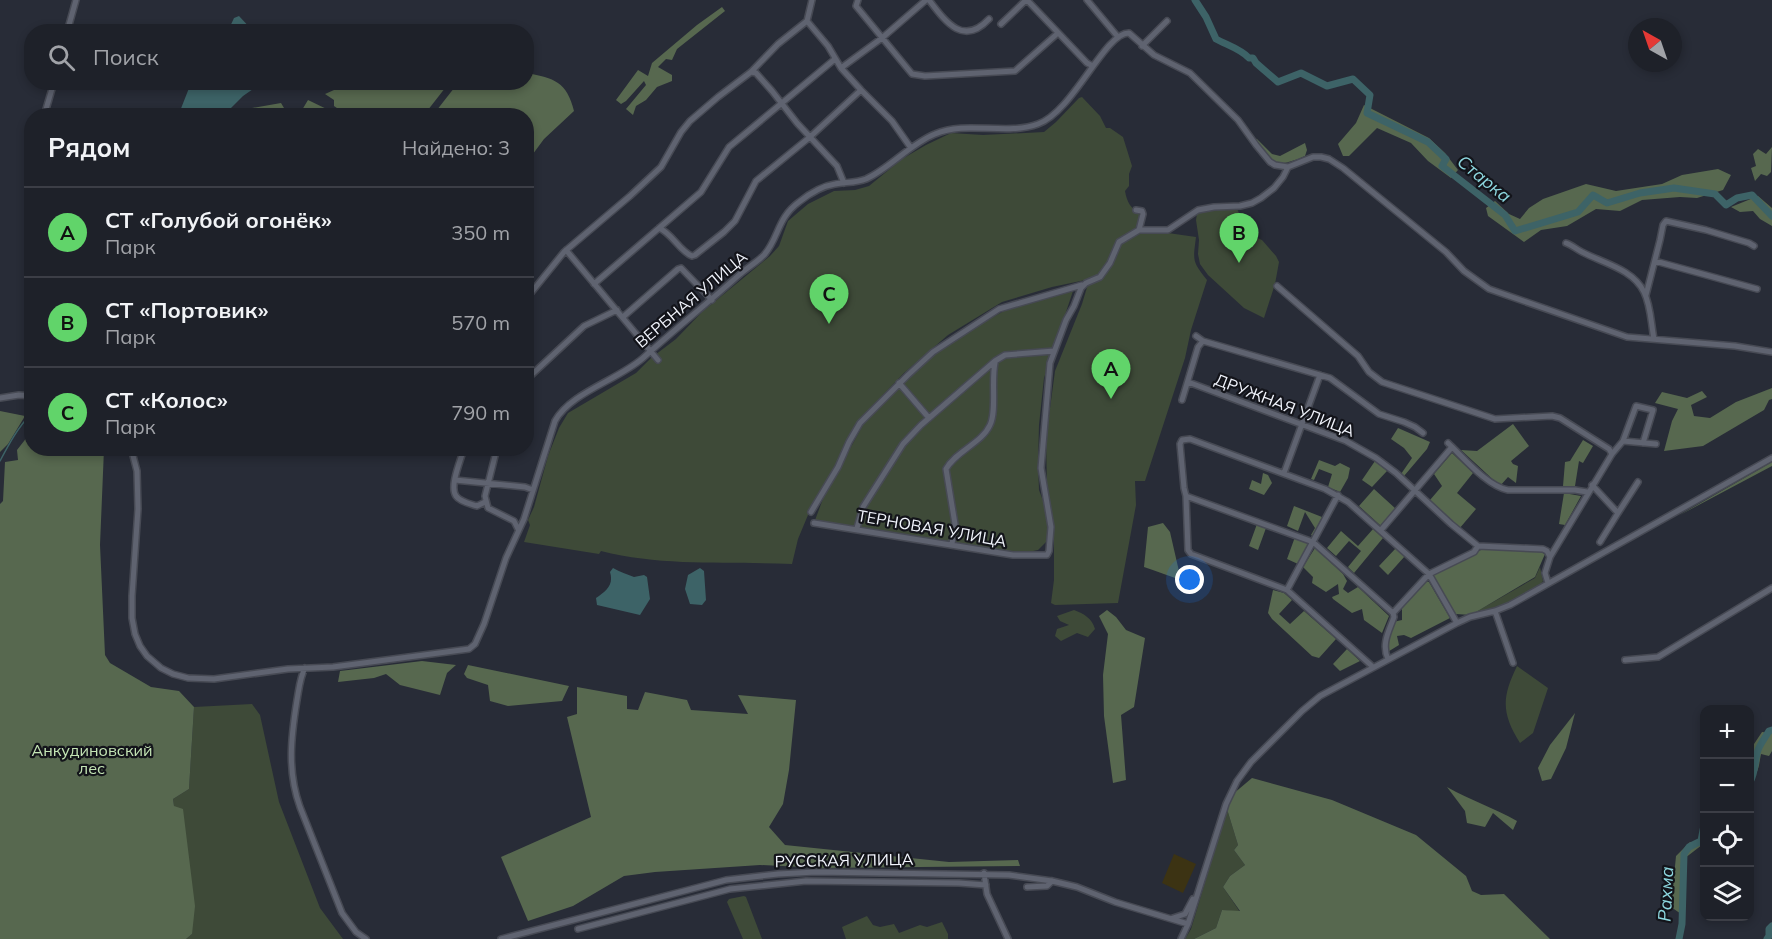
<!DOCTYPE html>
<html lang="ru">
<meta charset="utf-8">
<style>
body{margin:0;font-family:Mulish,sans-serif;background:#262931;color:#f1f3f6}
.controls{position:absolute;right:18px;bottom:18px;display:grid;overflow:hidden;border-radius:12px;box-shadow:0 3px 9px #0003}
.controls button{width:54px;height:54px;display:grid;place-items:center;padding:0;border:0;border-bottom:2px solid #3c3e46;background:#1e2129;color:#f1f3f6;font:30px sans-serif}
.compass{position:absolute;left:1628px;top:18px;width:54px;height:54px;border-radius:50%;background:#1e2129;box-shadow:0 3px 9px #0003;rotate:320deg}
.you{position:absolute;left:1190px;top:580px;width:21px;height:21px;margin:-15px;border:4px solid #fff;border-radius:50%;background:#1a73e8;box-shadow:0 0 0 9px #1a73e833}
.badge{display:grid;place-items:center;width:39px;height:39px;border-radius:50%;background:#61d46a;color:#111;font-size:20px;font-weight:700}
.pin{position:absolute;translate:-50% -50px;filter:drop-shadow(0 2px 3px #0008)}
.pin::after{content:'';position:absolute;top:32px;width:21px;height:18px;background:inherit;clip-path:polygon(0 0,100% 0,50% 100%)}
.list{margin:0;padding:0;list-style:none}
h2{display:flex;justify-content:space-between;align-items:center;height:78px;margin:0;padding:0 24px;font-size:26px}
h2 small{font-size:20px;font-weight:400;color:#a1a3a8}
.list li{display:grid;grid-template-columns:39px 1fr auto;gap:18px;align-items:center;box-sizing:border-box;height:90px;padding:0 24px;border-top:2px solid #3c3e46}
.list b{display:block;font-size:22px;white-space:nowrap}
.list p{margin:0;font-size:20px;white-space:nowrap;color:#a1a3a8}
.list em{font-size:20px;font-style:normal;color:#a1a3a8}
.icon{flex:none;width:33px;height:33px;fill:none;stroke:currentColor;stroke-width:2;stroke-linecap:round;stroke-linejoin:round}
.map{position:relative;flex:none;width:1772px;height:939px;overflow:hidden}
.search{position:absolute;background:#1e2129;box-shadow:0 3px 9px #0003;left:24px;top:24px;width:510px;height:66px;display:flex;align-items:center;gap:15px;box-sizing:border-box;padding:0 21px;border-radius:24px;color:#a1a3a8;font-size:22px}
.panel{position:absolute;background:#1e2129;box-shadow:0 3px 9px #0003;left:24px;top:108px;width:510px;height:348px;border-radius:24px}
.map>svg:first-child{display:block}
</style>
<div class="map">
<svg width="1772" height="939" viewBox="0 0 1772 939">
<rect width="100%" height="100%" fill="#282c37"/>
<path fill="#3e4a38" d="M1082 97 1100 116 1106 128H1110L1123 137 1132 166 1129 174V186L1125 191C1127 203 1131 208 1141 215L1137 229 1118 240 1107 264 1095 278 1052 287 1002 302 948 335 904 373 857 422 836 466 813 503 798 539 792 564C727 561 665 567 601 551L599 554 524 542 530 525 528 520 534 507 548 456 559 428 568 413 636 373 651 358 676 339 702 312 770 256 779 246 788 221 808 204 834 191 855 190 869 186 902 159 926 145 951 133 983 135 1044 132 1056 122 1079 98Z
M1228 207 1237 209 1250 235 1262 240 1276 256 1279 262 1275 284 1264 318 1244 308 1208 275 1200 264 1198 254 1199 240 1196 220 1197 214 1202 211Z
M1154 231 1196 237C1193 261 1192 261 1207 280L1191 330 1185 358 1145 481H1135L1136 505 1118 603 1055 605 1051 603 1054 580V527L1047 488 1046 438 1055 371 1082 304 1088 284 1100 280 1121 242 1139 232Z
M1073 291 1044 378 1039 425 1038 464 1039 490 1048 514 1050 524 1047 541 1038 550 1013 555 814 523 824 496 863 425 880 404 945 344 1011 307Z
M1540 567 1543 581C1532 598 1493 609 1474 613L1535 578Z
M1074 610C1084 614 1092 618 1095 629L1088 637 1077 633 1061 641 1055 636 1057 629 1069 625 1060 621 1057 616Z
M1517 666 1548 688 1533 733 1520 743C1501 713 1502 697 1517 666Z
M252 704 260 715 279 802 320 908 343 939H186L192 934 173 799 189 789 194 707Z
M1227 809 1238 845 1234 850 1245 865 1230 876 1223 887 1240 912 1222 910 1216 928 1194 939H1185L1191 929Z
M744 896 746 897 762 939H743L727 902 729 899Z
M867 916 873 925 880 927 894 924 899 933 920 925 927 927 942 922 948 934V939H846L842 927Z"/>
<path fill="#57684f" d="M722 7 725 11 677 49 672 60 666 59 658 67 672 75V81L657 87 646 100 636 106 633 115 626 109 646 85 644 81 626 101 621 104 616 100 638 70 648 76 652 63 697 25Z
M527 73C554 78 567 82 574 111L544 139 527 162 526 116 433 115 458 83 526 82Z
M369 83V82L449 83 424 115H347L334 106V100L325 94 343 86Z
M308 100 339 115H299Z
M281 103 284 108V115H246L252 108Z
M1364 105 1429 138 1445 153 1458 170 1451 178 1428 161 1411 143 1377 128 1349 156H1343L1338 144 1356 123Z
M1253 138 1257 139 1272 154 1280 156 1305 143 1307 150 1305 156C1273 170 1274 163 1253 138Z
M1772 147 1771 172 1767 176 1761 174 1755 181 1751 168 1756 166 1753 154 1758 149 1766 154Z
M1718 169 1731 175 1723 190 1697 198 1680 197 1642 200 1620 211 1596 209 1567 226 1541 230 1524 242 1488 216 1486 208 1495 201 1509 214 1520 219 1529 208 1543 199 1586 184 1616 191 1662 184 1682 175Z
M1758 196 1772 208V226L1760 219 1753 211 1740 212 1731 207Z
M1772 388V399L1769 400 1764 410 1703 446 1664 451 1672 421 1678 409 1655 403 1662 392 1687 398 1702 391 1707 397 1691 405 1694 416 1710 418 1736 402Z
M0 411 25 416 8 444 0 452Z
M1513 424 1529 446 1511 461 1513 464 1518 466 1516 483 1508 477 1500 486 1461 450 1477 451Z
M1398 428 1430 442 1427 449 1404 476 1401 474 1412 458 1404 448 1391 439Z
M31 432 32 448 104 449 100 545 105 655 110 663 151 687 179 691 194 707 189 789 173 799 174 806 183 809 195 906 192 934 186 939H0V504L3 501 5 462 18 460 17 450Z
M1583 440 1593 446 1583 463 1579 461 1575 486H1563L1565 462 1570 461Z
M1452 453 1473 473 1457 493 1476 509 1459 529 1430 500 1442 486 1434 474Z
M1319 460 1335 466 1340 463 1350 468 1348 478 1340 492 1328 487 1332 474 1319 469 1314 480 1311 479Z
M1375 461 1387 471 1372 487 1362 480Z
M1772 462V466L1678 516Z
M1263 473 1268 475 1272 483 1264 495 1249 489 1252 480 1261 484Z
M1374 489 1396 509 1381 526 1359 506Z
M1564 493 1581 496 1565 525 1559 524Z
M1294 506 1322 517 1313 536 1311 535 1315 528 1305 512 1298 531 1287 526Z
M1163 523 1170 532 1181 580C1168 576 1157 571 1144 567L1148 527Z
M1257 524 1266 528 1258 550 1249 546Z
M1373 529 1383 538 1354 573 1348 567 1361 551 1349 541 1336 556 1327 548 1341 531 1358 546Z
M1295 537 1309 543 1298 564 1287 559Z
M1315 548 1343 574 1347 581 1343 589 1348 593 1358 587 1389 616 1382 633 1364 620 1362 609 1352 613 1333 599 1332 597 1339 594 1338 584 1326 592 1312 583 1313 577 1303 567Z
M1396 548 1405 556 1388 575 1379 566Z
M1483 549 1538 551 1545 554 1535 577 1471 615 1456 614 1431 574Z
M1425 581 1429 582 1450 618 1411 638 1404 635 1397 636 1399 645 1386 653 1384 645 1393 622 1402 620V606Z
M1273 590 1284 593 1292 600 1279 614 1290 624 1304 611 1336 639 1319 658 1312 656 1272 619 1268 613Z
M1107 610 1116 617 1126 630 1145 638 1134 707 1121 715 1126 780 1113 783 1104 716 1103 675 1108 634 1099 616Z
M1347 649 1360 661 1340 671 1333 664Z
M422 661 456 665 447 673 440 695 400 685 386 674 374 678 338 682 340 671Z
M468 665 569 686 562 701 508 706 490 701 488 685 467 678 464 674Z
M577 687 627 696V709L638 710 645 692 687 700 691 710 748 714 738 695 796 700 789 770 783 804 769 827 785 845 949 862 1018 860 1020 866 823 868 760 865 655 872 624 876 573 906 528 921 501 857 591 817 567 717 577 714Z
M1575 713 1566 748 1551 779 1542 781 1538 768 1550 745Z
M1762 732 1772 733V751L1769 756 1761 754C1759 764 1759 774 1750 780L1754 757 1750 755V750Z
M1252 778 1332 800 1416 835 1466 876 1472 891 1481 895 1504 894 1550 939H1194L1216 928 1222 910 1240 911 1223 887 1230 876 1245 865 1234 850 1238 845 1227 809 1233 794Z
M1447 787C1470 800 1494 808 1517 821L1513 830 1493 813 1485 827 1467 823 1465 811Z
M1690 842 1702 845 1685 858 1684 916 1671 907 1676 856Z"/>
<path fill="#3c3313" d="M1174 854 1196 864 1183 893 1162 883Z"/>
<path fill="#3d6367" d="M239 16 253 31H228L234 18Z
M191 83V82L262 83 243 96 224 115H182L180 111Z
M613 568C620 572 627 574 634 577L644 575 647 577 650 599 640 615 597 605 596 598C606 591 614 585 610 572Z
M700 568 704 571 706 600 702 605 690 604 685 589 688 575Z"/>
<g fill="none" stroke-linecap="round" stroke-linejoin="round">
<path stroke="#3d6367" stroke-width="1.5" d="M0 461C9 444 18 427 32 413"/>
<path stroke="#3d6367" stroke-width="7" d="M1195 0 1206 17 1216 39C1227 45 1241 49 1249 58H1253L1256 63 1278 82 1301 73 1327 86 1353 79 1370 95 1367 113 1428 142 1446 159 1442 166 1505 215 1515 231 1578 212 1593 195 1607 203 1640 193 1674 188 1715 194 1726 205 1737 198 1752 195 1772 216
M1750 782C1755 773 1755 763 1757 753 1759 745 1765 738 1769 731L1772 730
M1679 939 1682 924 1684 854 1689 847 1701 841 1704 825
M1767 939 1769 936V929L1772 926"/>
<g stroke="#474a54" stroke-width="8">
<path id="minor" d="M858 0 856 6 912 74 925 76 1015 71 1058 33
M929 0C945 21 963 47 989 19
M1027 0 1087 63 1093 66
M1087 0 1118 37
M807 21 828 46 841 68 861 90 892 121 911 148
M1001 24 1026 0
M67 32 76 0
M1142 46 1167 21
M841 68 882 38 926 0
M44 116 54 82
M30 149 32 147
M844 183 837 166 810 137 861 90
M1136 210 1142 211 1143 214 1139 230H1168L1198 210 1214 207 1240 206 1252 203 1261 198 1274 188 1283 177 1288 167
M659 228C673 234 679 251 692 256L695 255 724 232 735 221 756 181 810 137 797 123 772 91 756 73 751 72
M1566 243C1572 245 1576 249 1582 252 1603 263 1633 269 1644 292 1651 306 1651 324 1654 339
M566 250 658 360
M1655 261 1757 289
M594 284 701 192 729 147 835 59
M1277 286 1358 356 1369 372 1382 382 1495 419 1552 416 1560 418 1609 449 1612 454
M1646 295 1660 240 1663 225 1666 221 1706 230 1749 243 1754 246
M526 299 564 252 630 196 661 167 681 132 690 121 718 97 751 72 778 44 807 21 812 0
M623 317 678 269 681 268 712 300
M1196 336 1203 341 1330 378 1379 414 1404 422 1415 427 1423 433
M526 380 584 326 617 310
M1188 382 1346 441 1376 458 1396 473 1451 524 1478 546 1543 549 1547 551 1550 557
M899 383 929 418
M0 398 19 395 32 396
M1182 400 1198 347 1203 341
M1623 441 1636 406 1653 410 1643 443
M1448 443C1464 458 1487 486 1508 490H1575L1587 492
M131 448 137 471 138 509 132 596V618L135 634 140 646 147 656 161 668 173 674 188 678 214 679 288 669 333 667 469 649 475 644 484 624 506 558 524 519 555 421C570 393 618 380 643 358 674 330 708 303 739 275 747 268 757 262 764 255 779 238 777 218 799 202 809 194 822 186 835 184 846 182 856 183 866 179 890 168 910 144 935 134 967 120 1005 136 1038 124 1073 112 1105 32 1129 33L1154 55 1190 73 1238 120 1256 145 1270 162 1275 165 1288 167 1313 157H1321L1329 159 1343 168 1446 252 1464 271 1489 289 1627 337 1735 346 1772 352
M464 448C461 460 449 486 456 496 460 502 471 504 477 506L485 502
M497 448 485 496 488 508 514 521 518 529
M1284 473 1320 375
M455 480 525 487 533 490
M1592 485 1618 513 1600 542
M1186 496 1188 550 1191 554 1287 590 1373 667
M811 512 838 467 849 442 860 423 908 375 933 352 999 309 1082 285
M1618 513 1638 482
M814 523 1013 555H1047L1049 551 1051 527 1041 468 1050 363 1066 320 1074 306 1081 288 1086 283 1100 277 1110 263 1119 242 1139 230
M857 528 863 507 903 444 921 425 995 361 1005 355 1054 351
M1381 530 1452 447
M952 544 955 524 946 469C956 451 982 443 990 425 997 411 991 381 995 363
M1548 583 1545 573 1550 557 1612 454 1623 441 1656 444
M1287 590 1338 495
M1495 611 1513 663
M1457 623 1429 574 1348 502 1325 489 1190 439 1182 440 1180 444 1184 488 1186 496 1313 542 1393 613 1429 574 1474 552 1478 546
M1388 659C1381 644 1389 631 1394 617L1393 613
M1625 660 1658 657 1772 588
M305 668C300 677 299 689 297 700 291 737 287 771 300 807L342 913 356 932 366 939
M984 873 987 894 1008 939
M1027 887 1047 886 1052 881
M1173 918 1185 914 1193 899
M578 929 730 889 806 881 959 883 986 885
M501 939 726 880 778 874 816 872 1009 875 1052 881 1077 887 1115 902 1188 924
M1181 939 1188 924 1226 804 1237 781 1251 762 1302 711 1320 696 1457 623 1470 617 1495 611 1510 605 1772 458"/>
</g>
<use href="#minor" stroke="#5f6370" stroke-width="5"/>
</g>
<g text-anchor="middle" stroke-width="4.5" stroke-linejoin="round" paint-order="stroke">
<g font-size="16" fill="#f2f5fd" stroke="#13141a">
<text transform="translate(691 299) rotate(-40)" y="6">ВЕРБНАЯ УЛИЦА</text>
<text transform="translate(1285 405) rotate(21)" y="6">ДРУЖНАЯ УЛИЦА</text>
<text transform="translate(932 528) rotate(10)" y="6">ТЕРНОВАЯ УЛИЦА</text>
<text transform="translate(844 860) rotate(-1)" y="6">РУССКАЯ УЛИЦА</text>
</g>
<g font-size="16" fill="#c5e6b6" stroke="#13141a">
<text x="92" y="756">Анкудиновский<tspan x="92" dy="18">лес</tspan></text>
</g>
<g font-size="18" font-style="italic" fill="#8dd7df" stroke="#13141a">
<text transform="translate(1484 179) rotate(39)" y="6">Старка</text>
<text transform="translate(1666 894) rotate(-87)" y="6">Рахма</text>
</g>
</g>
</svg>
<div class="controls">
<button>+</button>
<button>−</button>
<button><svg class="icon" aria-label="locate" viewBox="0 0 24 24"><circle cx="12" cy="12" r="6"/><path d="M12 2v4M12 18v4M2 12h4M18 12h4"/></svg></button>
<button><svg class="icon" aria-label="layers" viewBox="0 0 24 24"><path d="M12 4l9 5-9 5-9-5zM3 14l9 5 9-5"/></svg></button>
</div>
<svg class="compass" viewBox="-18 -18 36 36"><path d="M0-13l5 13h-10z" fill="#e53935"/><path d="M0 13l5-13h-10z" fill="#a1a3a8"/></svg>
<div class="you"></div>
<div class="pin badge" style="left:1111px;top:399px">A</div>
<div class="pin badge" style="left:1239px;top:263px">B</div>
<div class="pin badge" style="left:829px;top:324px">C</div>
<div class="search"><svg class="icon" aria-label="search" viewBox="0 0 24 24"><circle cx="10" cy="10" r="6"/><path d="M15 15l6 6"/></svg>Поиск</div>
<section class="panel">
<h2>Рядом<small>Найдено: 3</small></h2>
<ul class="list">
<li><span class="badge">A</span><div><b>СТ «Голубой огонёк»</b><p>Парк</p></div><em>350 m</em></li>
<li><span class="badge">B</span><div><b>СТ «Портовик»</b><p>Парк</p></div><em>570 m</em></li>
<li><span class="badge">C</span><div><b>СТ «Колос»</b><p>Парк</p></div><em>790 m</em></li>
</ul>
</section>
</div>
